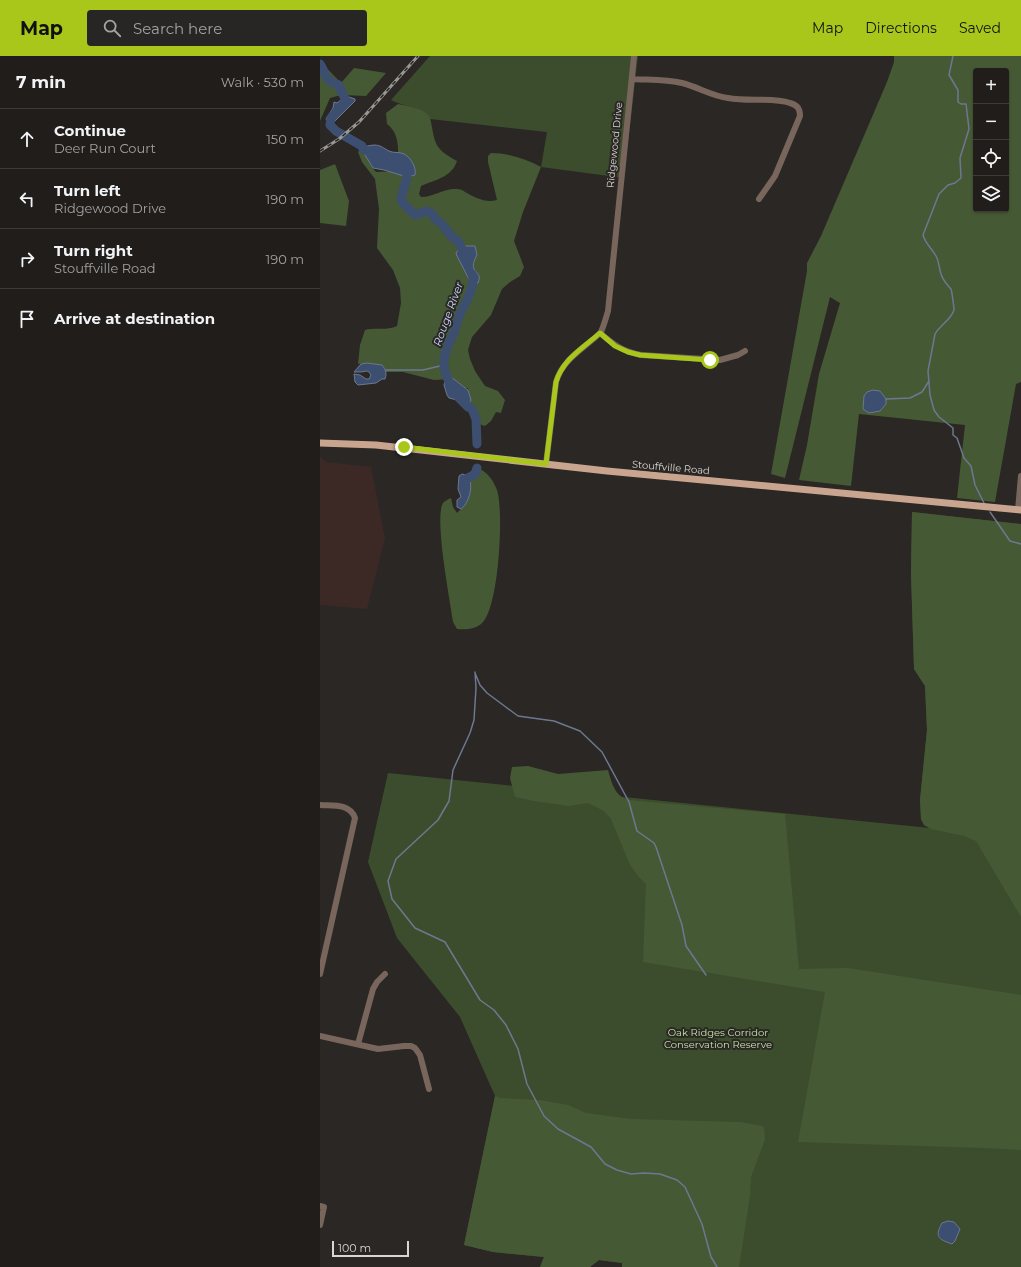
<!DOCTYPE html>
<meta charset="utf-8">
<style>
body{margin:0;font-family:Montserrat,sans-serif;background:#282624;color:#f1f3f6}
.controls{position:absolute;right:12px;top:12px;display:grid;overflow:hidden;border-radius:4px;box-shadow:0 1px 3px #0004}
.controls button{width:36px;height:36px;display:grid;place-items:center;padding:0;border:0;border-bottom:1px solid #3d3b3a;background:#201d1b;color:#f1f3f6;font:20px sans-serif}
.scale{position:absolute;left:12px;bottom:10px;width:77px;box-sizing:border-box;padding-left:4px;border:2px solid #d9d7d5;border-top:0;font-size:11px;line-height:14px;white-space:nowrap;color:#d9d7d5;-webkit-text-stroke:3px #2a2724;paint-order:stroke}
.stop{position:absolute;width:12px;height:12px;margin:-9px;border:3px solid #a9c71b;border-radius:50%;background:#fff}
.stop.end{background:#a9c71b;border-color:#fff;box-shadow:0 1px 4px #0008}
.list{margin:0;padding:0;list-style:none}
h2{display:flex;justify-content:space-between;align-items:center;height:52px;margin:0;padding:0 16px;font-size:17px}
h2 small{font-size:13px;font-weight:400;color:#a2a2a3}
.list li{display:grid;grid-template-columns:26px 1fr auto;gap:12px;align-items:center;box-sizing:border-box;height:60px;padding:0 16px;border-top:1px solid #3d3b3a}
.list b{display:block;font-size:15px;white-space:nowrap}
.list p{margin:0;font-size:13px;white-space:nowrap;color:#a2a2a3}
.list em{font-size:13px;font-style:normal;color:#a2a2a3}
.icon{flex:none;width:22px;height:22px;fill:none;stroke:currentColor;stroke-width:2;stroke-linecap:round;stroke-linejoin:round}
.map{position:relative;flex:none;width:701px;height:1211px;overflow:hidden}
header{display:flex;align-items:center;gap:24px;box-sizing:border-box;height:56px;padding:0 20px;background:#a9c71b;color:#111}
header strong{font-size:19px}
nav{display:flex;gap:22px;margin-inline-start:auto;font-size:14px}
.search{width:280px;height:36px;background:#282624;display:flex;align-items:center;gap:10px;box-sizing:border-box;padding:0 14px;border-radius:4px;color:#a2a2a3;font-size:15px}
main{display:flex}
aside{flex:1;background:#201d1b}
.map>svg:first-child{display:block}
</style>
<header>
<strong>Map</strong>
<div class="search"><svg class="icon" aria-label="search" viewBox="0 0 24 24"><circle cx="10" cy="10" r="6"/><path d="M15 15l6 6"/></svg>Search here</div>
<nav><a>Map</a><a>Directions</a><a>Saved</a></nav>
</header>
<main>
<aside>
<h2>7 min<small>Walk · 530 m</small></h2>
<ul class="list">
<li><svg class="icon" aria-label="ahead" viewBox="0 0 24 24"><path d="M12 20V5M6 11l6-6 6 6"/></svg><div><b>Continue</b><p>Deer Run Court</p></div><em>150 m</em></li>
<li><svg class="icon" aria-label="left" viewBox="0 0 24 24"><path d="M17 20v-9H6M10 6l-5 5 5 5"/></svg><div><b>Turn left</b><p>Ridgewood Drive</p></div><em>190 m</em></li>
<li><svg class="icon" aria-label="right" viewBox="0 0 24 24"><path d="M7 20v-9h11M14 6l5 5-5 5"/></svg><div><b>Turn right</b><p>Stouffville Road</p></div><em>190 m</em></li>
<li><svg class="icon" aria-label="arrive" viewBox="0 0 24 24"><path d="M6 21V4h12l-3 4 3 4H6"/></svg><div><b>Arrive at destination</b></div></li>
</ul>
</aside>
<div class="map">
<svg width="701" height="1211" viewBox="0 0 701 1211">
<rect width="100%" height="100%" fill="#2a2724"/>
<path fill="#3c2925" d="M0 401 6 406 51 411 65 482 47 553 0 549Z"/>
<path fill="#3c4d2d" d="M110 0H318L304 122 221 111 227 76 110 63C103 51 84 51 71 44Z
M592 456 701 468V1211H302V1207L279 1204 270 1211H220L224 1201 173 1196 144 1189 175 1040 140 961 77 882 48 806 68 717 610 772 604 769 601 763 600 744 607 674 605 630 594 613 591 517Z"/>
<path fill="#465935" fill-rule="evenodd" d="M574 0H701V326L696 328 675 446 637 442 645 369 539 358 531 430 479 424 487 389 499 318 520 247 510 241 465 422 451 418 487 215V207L501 180 567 26 574 6ZM656 15H686V153H656Z
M0 5 21 27 34 12 66 17 46 40 21 39 10 42 0 65Z
M78 48C87 50 102 52 108 59 111 62 111 67 112 71 115 91 119 95 137 105 132 121 115 124 101 130L99 138 101 141C114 141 124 132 137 133 140 133 143 134 145 136 156 142 165 147 177 144L168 106V100L171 97C188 97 206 103 221 111L203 156 194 185 204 211 200 220 190 226 182 233 171 259 152 281 148 294 150 303 155 315 165 330 178 335 185 344 181 357 176 356 171 365 165 370 156 367 151 351 148 332H139L131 323 114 324 83 316H63L64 312 46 307 38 308 40 289 45 274C55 271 67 275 77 270L81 247 80 232 73 214 57 192 59 153 55 123 42 106 38 96 43 91C48 100 49 109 56 116L76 115C78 100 82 79 67 68L66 57Z
M15 108 29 145 26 170 0 167V114Z
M160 413C169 418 173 424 177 434 184 455 179 549 163 566 157 573 146 574 137 573L133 566C130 544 114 462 123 447 125 445 128 443 131 442L133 451 137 457C149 446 152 433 149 418Z
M592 456 701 468V861L656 785 644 780 611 773 604 769 601 763 600 744 607 674 605 630 594 613 591 517Z
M208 710 238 718 288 714C292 727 294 739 308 744L465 758 479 913 528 912 701 939V1094L664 1092 478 1086 505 936 323 906 326 828 318 820 310 809 291 763 284 755 268 747 249 750 214 745 195 741 190 722 192 711Z
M175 1040 180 1042 220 1044 248 1049 266 1057 311 1063 420 1066 442 1070 444 1072 445 1083 431 1121 430 1140 419 1211H302V1207L279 1204 270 1211H220L224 1201 173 1196 144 1189Z"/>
<path fill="#3d4f71" stroke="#6c788f" d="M26 40 35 43V45L13 67 9 69 6 63 13 52 14 46 17 47Z
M54 89C61 89 63 92 69 95 73 97 77 96 81 97 89 98 97 111 95 119L87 121 64 114 53 112 42 94 47 90Z
M141 190H155L157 199C146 219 164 213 158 227L152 229 137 200 136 197Z
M47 307 62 309C66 314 67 318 65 323H62L56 327 38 329 35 326 34 318 40 319 46 323H49L51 319 49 316 47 315 41 316H34L41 308Z
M130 321C135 323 142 330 148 334L151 344 147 352 143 351 137 344 129 342 127 339 124 329 125 325Z
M553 334 560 335 566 343V348L560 355 549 357 543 353 544 340 547 336Z
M142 418C157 420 150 447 141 453L137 451V444L141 441 138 433 139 420Z
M628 1165 634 1166 640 1173 635 1185 632 1188C617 1183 615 1180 622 1167Z"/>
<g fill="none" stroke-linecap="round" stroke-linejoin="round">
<path stroke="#6c788f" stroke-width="1.5" d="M633 0 629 19 638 34V46L641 48H646L649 73 640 102 641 122 635 127 628 129 619 138 603 179C605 187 612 193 616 200 619 205 619 212 621 218 623 225 627 228 631 233 632 235 634 252 634 254 631 264 620 269 615 278L608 315 610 339 614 354 619 361 633 372V379L637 382 644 402 651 410 655 429 664 447
M66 314H103L124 309
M566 343 590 342 602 336 609 325
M670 456 690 485 701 488
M155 616 156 632 154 664 150 677 133 714 129 745 118 764 76 803 68 825 72 843 95 872 125 886 160 944 174 954 186 969 198 993 207 1028 224 1060 238 1073 271 1091 285 1108 297 1114 311 1118 324 1117 340 1118 357 1124 365 1131 382 1168 391 1201 397 1211
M155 617 160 629 167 637 198 660 234 665 260 675 282 696 309 746 317 775 334 787 336 791 362 869 366 890 386 919"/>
<path stroke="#3d4f71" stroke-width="9" d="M0 8C8 20 2 23 19 29 20 35 24 39 26 45L11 62 10 69 16 75 42 90 43 93 54 98
M82 111 86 113 87 121 81 143 83 147 95 159 107 155 113 158 114 162 122 168 131 180 139 186 145 201
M131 332C129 325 124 316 124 309 123 296 131 285 135 273 137 268 138 261 141 256 146 246 156 229 152 218
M139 342 148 351 152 353 156 363 157 388
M148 422 155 418 157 412"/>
<path stroke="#78665c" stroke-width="6" d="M312 23C328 24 346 23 362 27 378 31 392 40 408 42 427 46 453 41 470 47 477 49 480 52 480 60L455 120 439 143
M280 277C294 289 302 295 321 299L400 304 418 299 425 295
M226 408 236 326C242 306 257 297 272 284 275 282 278 279 281 276 284 269 286 262 288 255L314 0
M698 454 701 420
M0 749C12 750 30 747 35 762L0 918
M0 980 58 993 84 990H91L95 992 100 999 109 1033
M38 988 53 933 57 926 65 918
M0 1150 4 1151 0 1169"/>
<path stroke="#c9a590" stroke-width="7" d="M0 387 56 389 287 415 701 454"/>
<g stroke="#9a9895" stroke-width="3">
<path id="rail" d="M0 95 19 83 39 66 98 0"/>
</g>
<use href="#rail" stroke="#2a2724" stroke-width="1.5" stroke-dasharray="4.5" stroke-linecap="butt"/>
</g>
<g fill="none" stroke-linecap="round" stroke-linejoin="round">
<path stroke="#a9c71b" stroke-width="5" d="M84 391 226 408 236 326C243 303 263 292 280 277L295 290 308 296 320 299 390 304"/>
</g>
<g text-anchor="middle" stroke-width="4" stroke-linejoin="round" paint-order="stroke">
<g font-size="10" fill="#d9d7d5" stroke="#2a2724">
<text transform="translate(294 89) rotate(-84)" y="4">Ridgewood Drive</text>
<text transform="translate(351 411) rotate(5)" y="4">Stouffville Road</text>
</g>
<g font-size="10" fill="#c2e4a5" stroke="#2a2724">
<text x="398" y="980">Oak Ridges Corridor<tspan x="398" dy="12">Conservation Reserve</tspan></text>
</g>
<g font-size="11" font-style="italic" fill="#c5d9fd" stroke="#2a2724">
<text transform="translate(128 258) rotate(-70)" y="4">Rouge River</text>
</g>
</g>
</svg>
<div class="controls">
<button>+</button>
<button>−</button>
<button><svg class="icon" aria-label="locate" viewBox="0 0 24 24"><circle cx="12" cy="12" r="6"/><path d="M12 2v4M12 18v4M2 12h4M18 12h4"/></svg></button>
<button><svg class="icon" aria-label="layers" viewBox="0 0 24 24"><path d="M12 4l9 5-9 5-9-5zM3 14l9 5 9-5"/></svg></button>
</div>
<div class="scale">100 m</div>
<div class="stop" style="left:390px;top:304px"></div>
<div class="stop end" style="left:84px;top:391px"></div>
</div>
</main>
